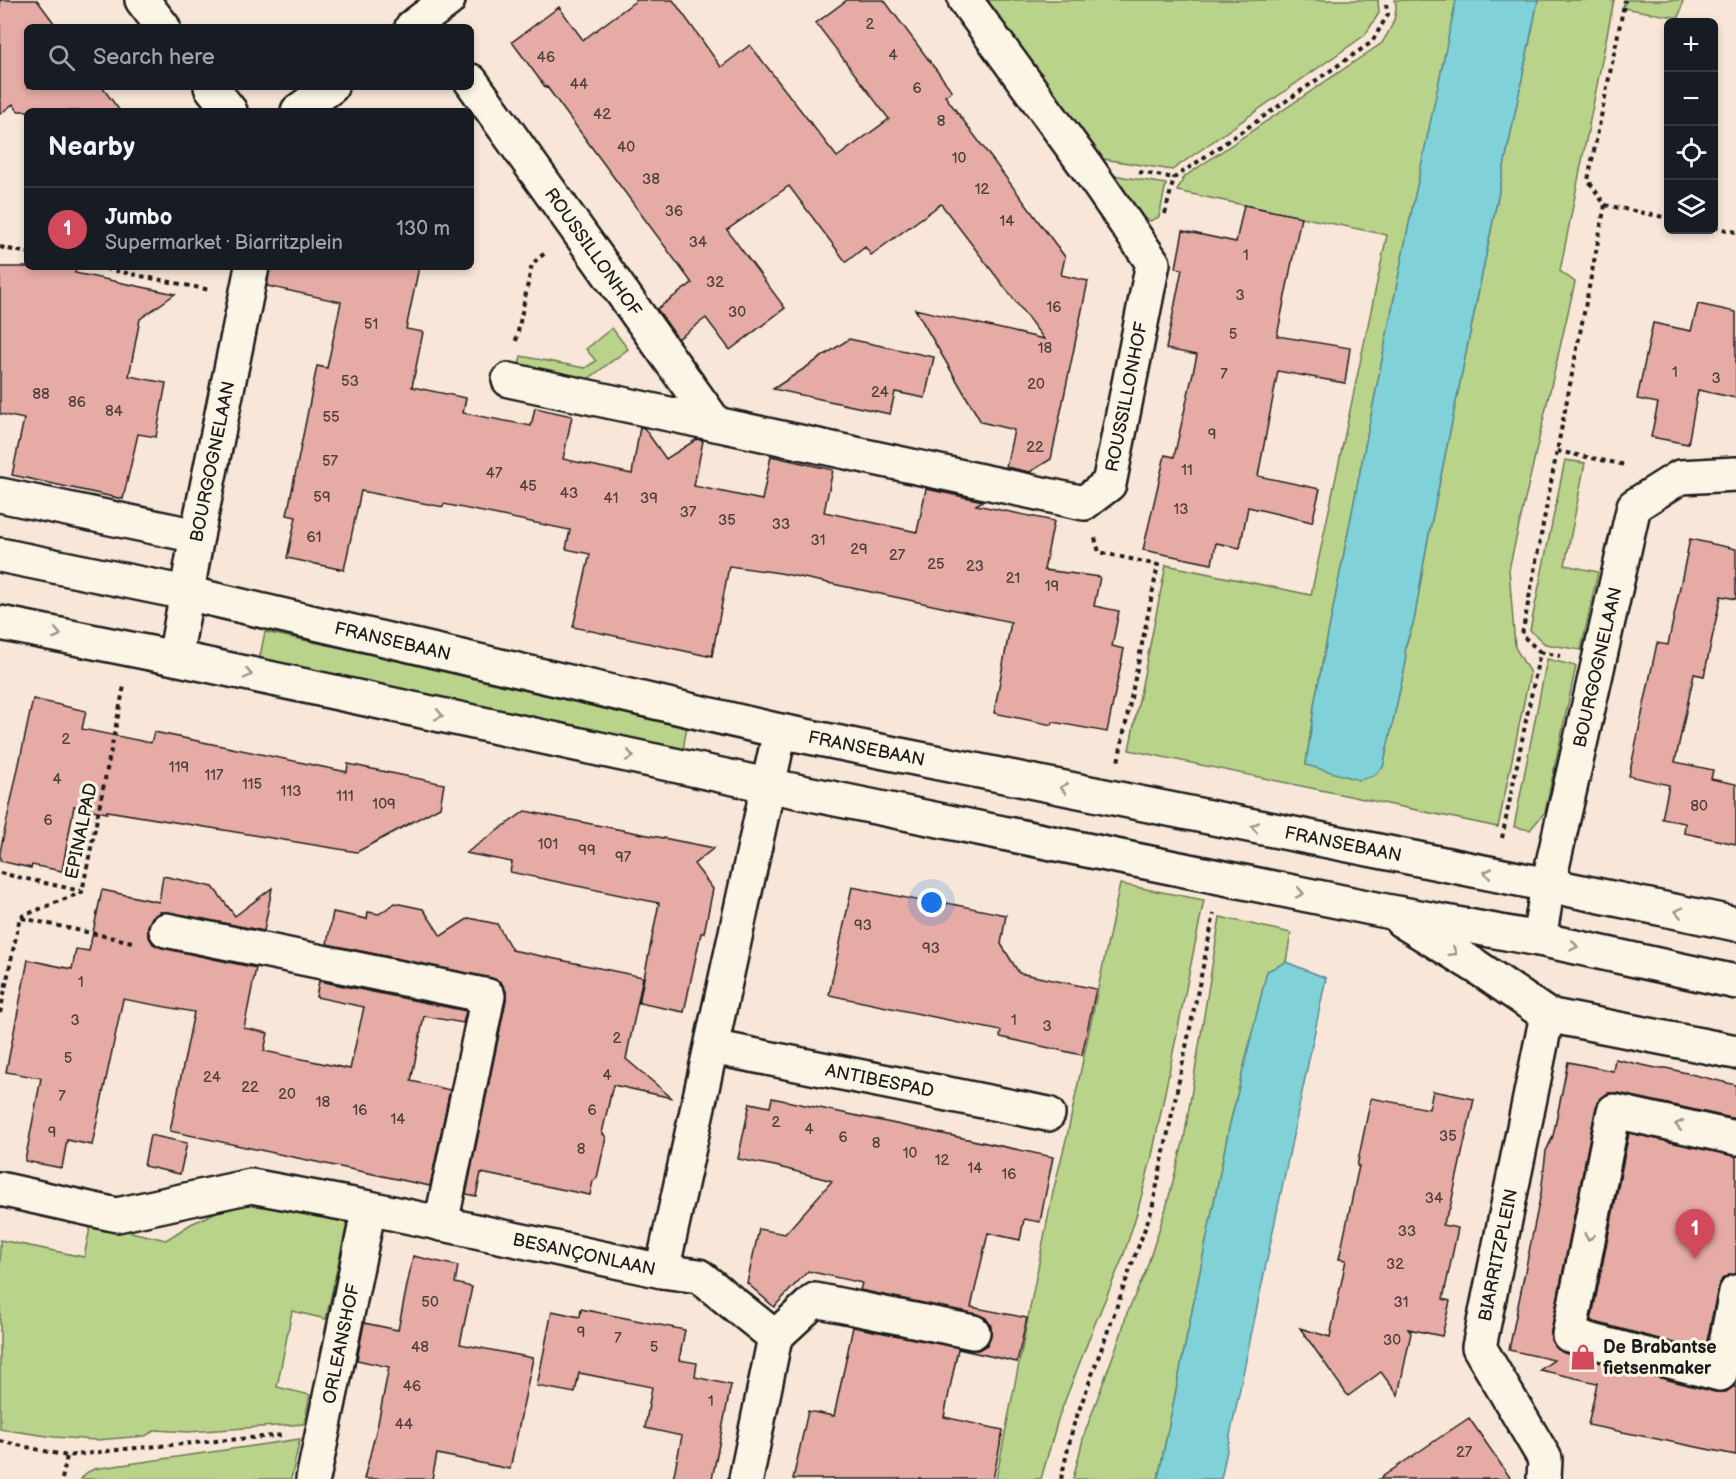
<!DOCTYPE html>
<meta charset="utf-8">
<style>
body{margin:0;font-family:"Balsamiq Sans",sans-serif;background:#242831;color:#f1f3f6}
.controls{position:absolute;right:18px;top:18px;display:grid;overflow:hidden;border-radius:9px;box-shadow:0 3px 9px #0003}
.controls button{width:54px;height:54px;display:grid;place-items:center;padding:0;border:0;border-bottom:2px solid #363941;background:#171b24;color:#f1f3f6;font:30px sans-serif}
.you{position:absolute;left:932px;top:903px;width:21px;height:21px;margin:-15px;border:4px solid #fff;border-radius:50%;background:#1a73e8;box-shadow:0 0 0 9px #1a73e833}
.badge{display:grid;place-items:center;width:39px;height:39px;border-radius:50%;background:#d1495b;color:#fff;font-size:20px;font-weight:700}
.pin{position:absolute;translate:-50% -50px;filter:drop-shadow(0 2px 3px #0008)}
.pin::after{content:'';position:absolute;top:32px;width:21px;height:18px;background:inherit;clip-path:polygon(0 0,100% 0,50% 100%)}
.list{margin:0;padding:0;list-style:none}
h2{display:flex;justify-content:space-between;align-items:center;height:78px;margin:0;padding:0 24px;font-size:26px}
h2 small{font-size:20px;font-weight:400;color:#9ea1a6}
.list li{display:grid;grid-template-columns:39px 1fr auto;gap:18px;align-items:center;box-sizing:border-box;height:84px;padding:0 24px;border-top:2px solid #363941}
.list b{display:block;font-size:22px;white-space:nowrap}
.list p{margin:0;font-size:20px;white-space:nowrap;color:#9ea1a6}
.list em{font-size:20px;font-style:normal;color:#9ea1a6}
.icon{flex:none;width:33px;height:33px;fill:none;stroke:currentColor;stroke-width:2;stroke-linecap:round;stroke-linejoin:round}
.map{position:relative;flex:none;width:1736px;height:1479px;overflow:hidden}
.search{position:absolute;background:#171b24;box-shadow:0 3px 9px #0003;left:24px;top:24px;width:450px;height:66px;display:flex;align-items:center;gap:15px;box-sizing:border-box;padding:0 21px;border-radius:9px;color:#9ea1a6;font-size:22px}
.panel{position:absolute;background:#171b24;box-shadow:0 3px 9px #0003;left:24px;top:108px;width:450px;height:162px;border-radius:9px}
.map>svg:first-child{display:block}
</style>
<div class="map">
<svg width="1736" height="1479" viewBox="0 0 1736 1479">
<rect width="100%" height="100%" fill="#f8e6d8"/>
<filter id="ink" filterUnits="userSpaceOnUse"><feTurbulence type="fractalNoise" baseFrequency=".0167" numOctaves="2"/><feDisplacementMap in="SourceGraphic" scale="12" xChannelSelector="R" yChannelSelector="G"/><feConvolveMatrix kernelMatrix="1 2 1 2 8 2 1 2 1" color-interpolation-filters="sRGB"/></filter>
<g filter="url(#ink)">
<path fill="#bad38a" stroke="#6b7853" stroke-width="1.5" d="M983 0H1378L1379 13 1365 35 1172 170 1091 157Z
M1395 0H1456V3L1406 238 1315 700 1306 764 1359 780 1383 767 1406 662 1405 648 1414 621 1427 544 1538 0H1614L1560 271 1575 282 1509 569 1515 647 1530 673 1498 827 1129 750 1166 565 1311 595 1387 235 1177 191 1184 177 1382 43C1390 30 1399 16 1395 0Z
M1625 0H1683L1679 18 1623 8Z
M1107 174 1166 184 1159 217 1150 221 1135 215Z
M612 328 628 349 584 382 517 374 521 356 585 368 596 361 586 349Z
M1565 460 1585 463 1565 565 1598 572 1581 650 1545 644 1530 630Z
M265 632 688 720 683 750 259 661Z
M1547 659 1576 666 1545 812 1530 830 1514 827Z
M1120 884 1204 900 1152 1156 1137 1213 1123 1257 1094 1326 1059 1416 1041 1479H996L1053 1192 1067 1136Z
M1220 917 1291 933 1286 962 1267 972 1229 1128 1158 1479H1073L1084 1435 1121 1334 1127 1313 1145 1273 1166 1208 1184 1139Z
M242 1200 348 1219 326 1319 292 1311 277 1387 310 1395 304 1424 188 1432 156 1430 145 1436 96 1440 54 1437 0 1429V1240L84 1257 91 1223 166 1240 191 1224Z
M300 1439 291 1479H81L86 1473 94 1469Z"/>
<path fill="#80d1d8" stroke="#58898d" stroke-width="1.5" d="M1456 0H1538L1427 544 1414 621 1405 647 1406 662 1383 767 1373 776 1359 780 1306 765 1315 700 1406 238Z
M1286 962 1326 978 1221 1479H1158L1229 1128 1267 971Z"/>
<path fill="#e6aba5" stroke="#1c1c1c" stroke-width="1.5" d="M0 0H37L57 27H27V87H102L120 111H18L13 104 0 114Z
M637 0H673L721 67 750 45 837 157 889 119 816 23 847 0H884L952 91 945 96 1065 257 1061 275 1088 281 1051 459 1030 472 1006 467 1014 430 981 422 915 309 1044 339 941 204 871 255 865 247 846 262 789 186 727 230 785 308 730 350 706 318 678 339 657 309 692 283 547 87 546 88 512 42 559 7 583 40Z
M1244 205 1301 217 1277 336 1350 348 1345 383 1278 371 1258 476 1320 489 1312 522 1248 507 1240 548 1216 543 1212 564 1143 550 1165 455 1174 457 1197 355 1166 349 1182 269 1176 268 1183 231 1236 242Z
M0 267H76L75 273 175 294 140 319 129 376 166 383 156 437 138 434 123 499 12 475 24 419 0 414Z
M270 267H419L406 329 423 332 412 387 466 398 463 413 531 426 535 408 572 416 563 459 632 474 640 427 644 428 666 459 697 439 703 441 694 486 762 500 771 456 833 470 824 512 917 532 926 489 983 501 976 505 1054 521 1044 570 1100 577 1094 606 1119 611 1112 646 1124 649 1107 732 1053 722 1052 725 994 713 1011 622 895 597 780 573 729 566 712 656 708 655V656L573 627 590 554 566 549 570 530 444 504 443 507 361 491 344 570 287 558 296 517 287 515 317 366 327 368 341 302 267 286Z
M1698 304 1736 312V398L1698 390 1688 444 1651 437 1658 403 1637 399 1653 323 1691 331Z
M849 339 934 357 925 398 895 392 890 414 773 389Z
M1690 539 1736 549V599L1721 596 1704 676 1694 674 1675 762 1713 770 1711 779 1736 784V844L1684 833 1685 823 1662 819 1669 785 1629 776 1657 643 1668 645Z
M33 699 86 711 82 729 151 743 154 732 347 772 348 764 444 784 440 807 357 852 107 811V813L74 806 62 871 32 865 31 868 0 861V852Z
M525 811 714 848 694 864 713 889 704 933H701L684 1012 639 1003 659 903 510 872 512 862 466 853Z
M163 876 213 887 235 916 272 888 264 931 169 912H160L152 917 148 927V935L153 944 162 948 256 968 244 1028 268 1033 264 1051 350 1069 364 1007 316 997 319 981 466 1011 463 1023 424 1016 411 1081 450 1090 430 1186 170 1131 194 1012 123 999 92 1145 67 1140 62 1168 25 1161 41 1078 6 1072 28 960 72 969 76 949 89 951 102 890 159 902Z
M852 887 946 906 947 903 1006 915 1001 944 1019 973 1096 989 1082 1055 1000 1037 1001 1031 829 995Z
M395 903 423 909 441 936 469 918 497 924 512 950 643 977 626 1059 672 1098 613 1085 602 1133 606 1137 603 1151 597 1178 593 1181 590 1195 481 1173 476 1196 466 1194 506 1000V991L501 982 492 978 327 944 333 912 367 919 368 912 379 914Z
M1615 1059 1656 1068H1666L1736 1085V1119L1618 1093H1608L1600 1099 1596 1107 1551 1331V1340L1556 1348 1564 1353 1715 1392H1726L1733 1387 1736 1383V1455L1588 1425 1597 1383 1540 1370 1554 1360 1509 1350 1541 1193 1546 1151 1553 1136 1568 1062 1613 1071Z
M1433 1091 1474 1099 1450 1208 1442 1225 1458 1228 1443 1299 1450 1301 1442 1336 1408 1329 1411 1333 1398 1395 1381 1372 1348 1396 1300 1328 1330 1337 1346 1260 1339 1259 1359 1166H1357L1371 1098 1429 1109Z
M772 1098 1053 1157 1040 1222 1024 1219 1020 1240 988 1233 971 1307 1027 1318 1017 1362 958 1349 944 1417 1003 1430 993 1479H793L808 1411 834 1416 853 1327 970 1350H978L987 1345 991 1335V1326L986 1318 977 1314 860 1290 862 1283 808 1271 774 1307 747 1283 759 1229 785 1234 832 1181 775 1166 738 1159 750 1103 770 1107Z
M1629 1133 1736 1156V1274L1729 1275 1722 1279 1718 1288 1705 1351 1591 1321Z
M150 1135 187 1143 180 1174 144 1166Z
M413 1256 458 1266 455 1283 472 1287 460 1344 533 1358 510 1469 437 1454 432 1479H364L378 1423 389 1367 357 1360 364 1323 398 1330Z
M581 1309 685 1330 679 1360 697 1363 695 1377 731 1385 712 1479H673L682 1436 645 1428 652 1387 579 1373 575 1393 537 1386 552 1311 580 1317Z
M1469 1418 1511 1479H1379L1439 1438Z"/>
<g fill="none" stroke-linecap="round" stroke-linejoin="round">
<g stroke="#1c1c1c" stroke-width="38">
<g id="minor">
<path d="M142 0 163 27"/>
<path d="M412 27 448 0"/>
<path id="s1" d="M471 81 716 424 1084 503 1109 484 1153 263 1084 163 965 0"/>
<path d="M211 87 230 111"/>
<path d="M298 111 331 87"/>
<path d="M509 380 716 424"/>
<path d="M0 495 197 536"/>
<path id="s2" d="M0 555 186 593 780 731 1548 885 1736 924"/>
<path d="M0 623 175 658 767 785 1386 911 1539 939 1736 982"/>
<path id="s3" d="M175 658 197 536 252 267"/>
<path d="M1401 920 1477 967 1547 1015 1736 1052"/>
<path d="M166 930 488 996 441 1224"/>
<path id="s4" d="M1539 939 1548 885 1634 506 1680 477 1736 474"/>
<path id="s5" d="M712 1047 1048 1114"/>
<path d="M1736 1138 1614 1111 1569 1335 1720 1374 1736 1292"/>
<path id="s6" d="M0 1189 117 1215 251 1186 369 1208 662 1271 699 1276 775 1337 746 1479"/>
<path d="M662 1271 780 731"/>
<path d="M775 1337 815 1300 973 1332"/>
<path id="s7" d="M313 1479 369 1208"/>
<path id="s8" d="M1544 1479 1545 1459 1479 1347 1547 1015"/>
</g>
</g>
<path stroke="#1c1c1c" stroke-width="4" stroke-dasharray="4.5 4.5" stroke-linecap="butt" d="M1139 172 1174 178
M1605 205 1668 218
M1165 214 1174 178 1372 42 1388 14 1385 0
M1714 227 1736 232
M0 247 27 253
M97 267 210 290
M516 341 532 264 546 252
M1557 451 1626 465
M1095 538 1099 552 1158 565 1118 762
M1540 652 1560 656
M1502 838 1540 652 1522 635 1557 451 1605 205 1588 180 1625 0
M0 873 81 891
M22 918 132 942
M0 1013 20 917 82 892 124 686
M0 1441 67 1456 125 1449 285 1435
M62 1479 67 1456
M1061 1479 1073 1427 1152 1209 1214 914"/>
<use href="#minor" stroke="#fcf5e5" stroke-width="33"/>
</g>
<defs><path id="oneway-chevron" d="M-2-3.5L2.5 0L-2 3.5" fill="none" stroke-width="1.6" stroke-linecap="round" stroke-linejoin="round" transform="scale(1.5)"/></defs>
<g stroke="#97938b">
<use href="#oneway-chevron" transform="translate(57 634) rotate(11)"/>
<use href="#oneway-chevron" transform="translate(248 674) rotate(12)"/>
<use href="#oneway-chevron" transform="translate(439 715) rotate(12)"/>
<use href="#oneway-chevron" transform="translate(630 756) rotate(12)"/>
<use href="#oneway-chevron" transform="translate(1064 788) rotate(-169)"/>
<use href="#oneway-chevron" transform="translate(1255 827) rotate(-169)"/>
<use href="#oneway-chevron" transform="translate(1488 873) rotate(-169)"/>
<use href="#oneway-chevron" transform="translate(1300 893) rotate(12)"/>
<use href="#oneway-chevron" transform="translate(1679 912) rotate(-168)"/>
<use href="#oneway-chevron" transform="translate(1574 946) rotate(12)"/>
<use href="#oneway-chevron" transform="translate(1453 952) rotate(32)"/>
<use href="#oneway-chevron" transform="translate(1679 1125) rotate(-167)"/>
<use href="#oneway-chevron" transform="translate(1589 1237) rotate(101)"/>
</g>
</g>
<defs>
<g id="shop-bare" transform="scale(2.07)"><path d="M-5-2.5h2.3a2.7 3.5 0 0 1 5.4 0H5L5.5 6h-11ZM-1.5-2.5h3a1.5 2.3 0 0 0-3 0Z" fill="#d1495b" stroke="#fcf5e5" stroke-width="2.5" paint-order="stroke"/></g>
</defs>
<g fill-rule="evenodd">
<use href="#shop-bare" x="1583" y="1357"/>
</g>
<g text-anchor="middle" stroke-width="6" stroke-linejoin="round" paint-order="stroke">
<g font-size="15" fill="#4e403e">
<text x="870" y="29">2</text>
<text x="893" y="60">4</text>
<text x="546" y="62">46</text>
<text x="579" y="89">44</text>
<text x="917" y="93">6</text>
<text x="602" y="119">42</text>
<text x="941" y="126">8</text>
<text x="626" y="152">40</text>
<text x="959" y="163">10</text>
<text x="651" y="184">38</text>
<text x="982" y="194">12</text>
<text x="674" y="216">36</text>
<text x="1007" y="226">14</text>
<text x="698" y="247">34</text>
<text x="1246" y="260">1</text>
<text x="715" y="287">32</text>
<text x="1240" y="300">3</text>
<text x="1054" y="312">16</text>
<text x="737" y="317">30</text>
<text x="371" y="329">51</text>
<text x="1233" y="339">5</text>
<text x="1045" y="353">18</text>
<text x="1675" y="377">1</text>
<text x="1224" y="379">7</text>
<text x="1716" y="383">3</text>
<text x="350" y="386">53</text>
<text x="1036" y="389">20</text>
<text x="880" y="397">24</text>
<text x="41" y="399">88</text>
<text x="77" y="407">86</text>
<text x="114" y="416">84</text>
<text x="331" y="422">55</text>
<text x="1212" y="439">9</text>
<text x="1035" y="452">22</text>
<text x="330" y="466">57</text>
<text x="1187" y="475">11</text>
<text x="494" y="478">47</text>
<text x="528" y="491">45</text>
<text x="569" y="498">43</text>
<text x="322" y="502">59</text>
<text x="611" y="503">41</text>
<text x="649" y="503">39</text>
<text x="1181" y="514">13</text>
<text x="688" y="517">37</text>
<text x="727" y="525">35</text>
<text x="781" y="529">33</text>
<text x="314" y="542">61</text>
<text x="818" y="545">31</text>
<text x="859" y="554">29</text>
<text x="897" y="560">27</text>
<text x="936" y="569">25</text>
<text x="975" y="571">23</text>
<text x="1013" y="583">21</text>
<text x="1052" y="591">19</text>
<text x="66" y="744">2</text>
<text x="179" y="772">119</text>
<text x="214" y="780">117</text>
<text x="57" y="784">4</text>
<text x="252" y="789">115</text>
<text x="291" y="796">113</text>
<text x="345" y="801">111</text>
<text x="384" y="809">109</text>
<text x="1699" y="811">80</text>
<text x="48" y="825">6</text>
<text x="548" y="849">101</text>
<text x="587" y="855">99</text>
<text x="623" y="862">97</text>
<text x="863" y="930">93</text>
<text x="931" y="953">93</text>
<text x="81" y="987">1</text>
<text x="75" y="1025">3</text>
<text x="1014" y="1025">1</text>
<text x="1047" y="1031">3</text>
<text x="617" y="1043">2</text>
<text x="68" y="1063">5</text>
<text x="607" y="1080">4</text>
<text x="212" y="1082">24</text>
<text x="250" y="1092">22</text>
<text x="287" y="1099">20</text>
<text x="62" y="1101">7</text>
<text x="323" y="1107">18</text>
<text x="360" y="1115">16</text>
<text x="592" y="1115">6</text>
<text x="398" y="1124">14</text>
<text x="776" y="1127">2</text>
<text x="809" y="1134">4</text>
<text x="52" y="1137">9</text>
<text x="1448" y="1141">35</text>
<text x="843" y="1142">6</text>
<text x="876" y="1148">8</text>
<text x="581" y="1154">8</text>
<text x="910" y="1158">10</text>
<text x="942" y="1165">12</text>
<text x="975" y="1173">14</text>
<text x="1009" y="1179">16</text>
<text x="1434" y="1203">34</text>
<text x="1407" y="1236">33</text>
<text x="1395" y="1269">32</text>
<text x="430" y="1307">50</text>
<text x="1401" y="1307">31</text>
<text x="581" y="1337">9</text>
<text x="618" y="1343">7</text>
<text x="1392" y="1345">30</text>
<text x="420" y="1352">48</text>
<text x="654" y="1352">5</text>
<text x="412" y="1391">46</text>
<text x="711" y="1406">1</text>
<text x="404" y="1429">44</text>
<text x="1464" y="1457">27</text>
</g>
<g font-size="18" fill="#1c1c1c" stroke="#fcf5e5">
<text dy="6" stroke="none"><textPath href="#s1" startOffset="210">ROUSSILLONHOF</textPath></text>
<text dy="6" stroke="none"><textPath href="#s1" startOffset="918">ROUSSILLONHOF</textPath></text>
<text dy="6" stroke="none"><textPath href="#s3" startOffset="200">BOURGOGNELAAN</textPath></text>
<text dy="6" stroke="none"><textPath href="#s2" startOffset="402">FRANSEBAAN</textPath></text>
<text dy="6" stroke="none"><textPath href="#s4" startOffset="278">BOURGOGNELAAN</textPath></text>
<text dy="6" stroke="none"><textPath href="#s2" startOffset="888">FRANSEBAAN</textPath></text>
<text transform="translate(81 831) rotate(-78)" y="6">EPINALPAD</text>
<text dy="6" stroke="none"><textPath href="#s2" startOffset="1374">FRANSEBAAN</textPath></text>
<text dy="6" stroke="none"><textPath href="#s5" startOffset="171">ANTIBESPAD</textPath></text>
<text dy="6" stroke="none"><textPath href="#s6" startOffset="597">BESANÇONLAAN</textPath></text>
<text dy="6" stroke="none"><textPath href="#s8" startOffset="244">BIARRITZPLEIN</textPath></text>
<text dy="6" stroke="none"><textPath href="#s7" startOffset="138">ORLEANSHOF</textPath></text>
</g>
<g font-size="18" font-weight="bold" fill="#1c1c1c" stroke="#fcf5e5" text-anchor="start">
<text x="1603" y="1353">De Brabantse<tspan x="1603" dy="21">fietsenmaker</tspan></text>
</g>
</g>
</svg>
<div class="controls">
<button>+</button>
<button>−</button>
<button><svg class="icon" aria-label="locate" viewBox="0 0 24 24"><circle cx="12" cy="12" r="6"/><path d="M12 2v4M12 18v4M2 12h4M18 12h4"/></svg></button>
<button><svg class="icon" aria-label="layers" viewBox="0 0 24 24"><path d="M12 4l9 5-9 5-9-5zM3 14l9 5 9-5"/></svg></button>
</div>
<div class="you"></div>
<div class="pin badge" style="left:1695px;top:1259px">1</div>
<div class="search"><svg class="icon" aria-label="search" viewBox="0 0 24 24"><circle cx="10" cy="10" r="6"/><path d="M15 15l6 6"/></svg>Search here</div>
<section class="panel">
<h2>Nearby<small></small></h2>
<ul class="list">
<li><span class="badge">1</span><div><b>Jumbo</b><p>Supermarket · Biarritzplein</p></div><em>130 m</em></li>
</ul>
</section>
</div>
